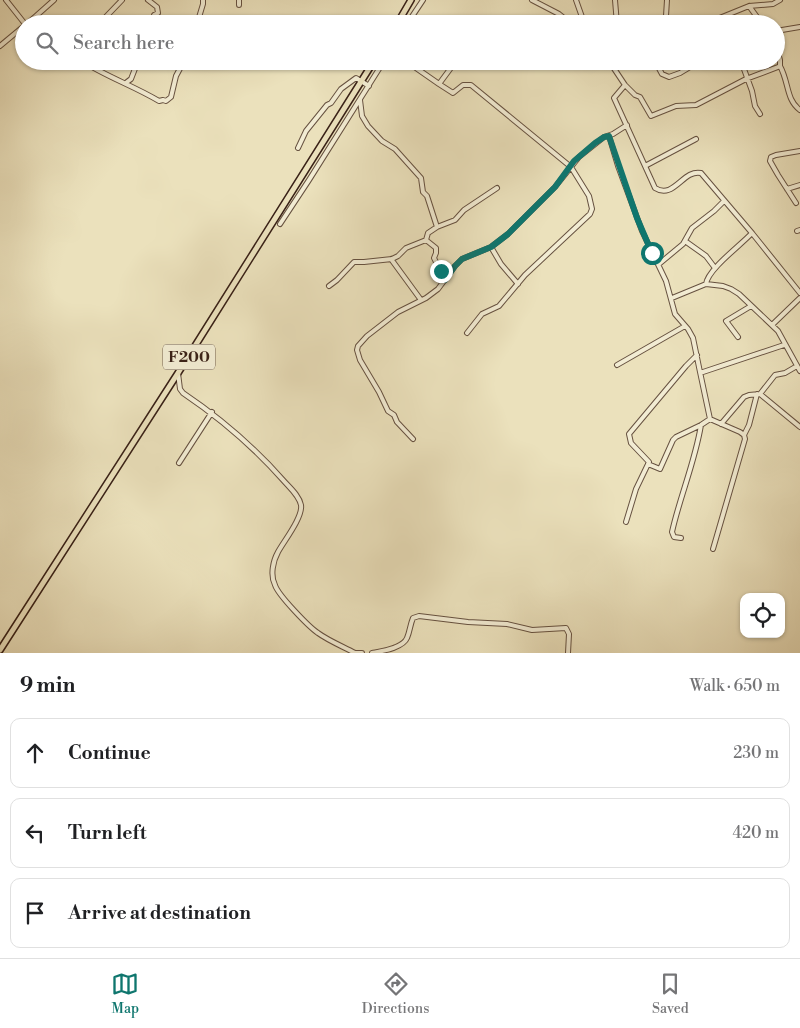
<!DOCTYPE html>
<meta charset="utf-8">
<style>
body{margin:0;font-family:"Libre Bodoni",serif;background:#f6f6f6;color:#202124}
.controls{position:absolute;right:15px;bottom:15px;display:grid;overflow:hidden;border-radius:10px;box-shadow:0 1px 4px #0004}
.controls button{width:45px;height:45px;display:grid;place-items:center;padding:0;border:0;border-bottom:1px solid #e0e0e0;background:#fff;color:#202124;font:25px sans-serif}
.stop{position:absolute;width:15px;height:15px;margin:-11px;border:4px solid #0f766e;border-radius:50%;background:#fff}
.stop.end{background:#0f766e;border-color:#fff;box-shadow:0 1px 5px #0008}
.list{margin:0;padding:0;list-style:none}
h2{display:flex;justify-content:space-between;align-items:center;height:65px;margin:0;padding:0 20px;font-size:21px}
h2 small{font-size:16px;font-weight:400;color:#757577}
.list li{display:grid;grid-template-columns:32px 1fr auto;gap:15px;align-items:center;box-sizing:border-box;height:70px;margin:0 10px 10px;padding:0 10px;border:1px solid #e0e0e0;border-radius:10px}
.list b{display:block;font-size:19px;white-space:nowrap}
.list em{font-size:16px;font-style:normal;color:#757577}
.icon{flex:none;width:28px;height:28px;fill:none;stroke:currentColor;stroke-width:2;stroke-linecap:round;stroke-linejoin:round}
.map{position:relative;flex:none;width:800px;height:653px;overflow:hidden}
.search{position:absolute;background:#fff;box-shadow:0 1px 4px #0004;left:15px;right:15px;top:15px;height:55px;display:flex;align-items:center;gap:12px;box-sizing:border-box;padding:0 18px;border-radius:28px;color:#757577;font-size:19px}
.sheet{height:305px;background:#fff}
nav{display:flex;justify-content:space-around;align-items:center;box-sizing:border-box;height:70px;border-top:1px solid #e0e0e0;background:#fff;font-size:14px;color:#757577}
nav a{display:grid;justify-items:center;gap:2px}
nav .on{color:#0f766e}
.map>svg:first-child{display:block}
</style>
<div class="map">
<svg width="800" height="653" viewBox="0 0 800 653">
<rect width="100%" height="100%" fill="#ebe1bc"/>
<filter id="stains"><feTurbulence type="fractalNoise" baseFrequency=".004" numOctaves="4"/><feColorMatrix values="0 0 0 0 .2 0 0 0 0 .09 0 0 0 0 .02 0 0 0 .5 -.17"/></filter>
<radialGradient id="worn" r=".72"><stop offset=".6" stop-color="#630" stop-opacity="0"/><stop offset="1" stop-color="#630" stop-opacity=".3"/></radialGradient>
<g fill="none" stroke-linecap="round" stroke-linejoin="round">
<g stroke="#665140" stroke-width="6">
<path id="minor" d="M6 0 25 24
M148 0 157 7 158 13 154 15 153 24
M532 0 559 14 569 22H579
M576 0 582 17 579 22
M615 0 617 24
M667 0 666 16 669 24
M239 5V0
M749 6 757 17 759 24
M27 24 54 0
M99 24 122 0
M197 24 203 4V0
M407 24 423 0
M693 24 717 19 749 6 773 4 780 0
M776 31 800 27
M0 46 24 26
M82 61C107 77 134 86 159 101L163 100 166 101 171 97 176 76 184 61
M406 61 439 84 456 61
M609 61 625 85 635 95 640 97 651 116 676 106 696 105 746 79 778 67 780 66V60L776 46
M655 61 662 74 669 77 680 73 700 61
M741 61 752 91 755 106 760 114
M780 66C789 82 786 100 800 110
M127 82 131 79 138 61
M439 84 453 93 463 85H471L571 167 589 196 592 209 590 214 525 275 499 306 482 314 467 333
M625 85 614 98 655 188C674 200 683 169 701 173L752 233 800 293
M360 100 362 116 368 126 382 141 395 149 421 178 423 192 427 196 437 227
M609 136 618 166 642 231 666 281 675 314 688 329 693 338 700 372H703L784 345
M298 148 306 131 327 105 331 103 341 89 356 78 369 86
M645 166 696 139
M787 189 800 185
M796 203 778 175 770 161 771 157 776 155 800 151
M280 224 309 180 384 61
M797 231 800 230
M685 241 706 256 715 268
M491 247 501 264 518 284
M391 259 421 300
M659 264 683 244 692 228 714 211 724 201
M445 280 434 258 436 253V248L426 240 428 233 437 227 455 220 464 210 497 188
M706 284C708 269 741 245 752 233
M329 286 337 280 354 262H364L392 259 398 256 406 248 426 240
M672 298 706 284 723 286 731 289 739 294 778 331 800 371
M772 325 800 298
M738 337 726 321 751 306
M617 365 685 326
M700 372 710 419 740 432 744 435 745 439 713 549
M178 373 180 389 183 393C220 418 253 446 283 480 289 487 299 495 301 505 303 517 284 541 278 552 273 561 270 575 275 585 278 595 309 627 318 633 329 641 344 647 355 653H362
M760 394 800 427
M721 424 744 397 749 395 760 394 775 375 785 373 797 366
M744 435 749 425 757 394
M413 439 397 422 394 415 388 411 379 392 360 360 357 350 358 346 367 336 398 312 426 298 438 289 455 266 462 259 491 247 508 234 555 187 579 157 604 137 613 134 627 125
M179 463 212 412
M648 464 660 469 673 440 676 437 701 425 710 419
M626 522 636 489 649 462 631 443 629 434 686 366 697 355
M681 538 674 537 672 532C680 496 695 462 701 425
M372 653C382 651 403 648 407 638 410 631 410 625 413 618L419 616 468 622 507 624 532 630 566 628 569 634 568 653"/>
</g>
<g stroke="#392117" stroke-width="8">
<path id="major" d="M397 24 411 0
M0 650 178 373 374 61"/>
</g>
<use href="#minor" stroke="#f2ecd3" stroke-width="4"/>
<use href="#major" stroke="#ebe1bc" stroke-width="5"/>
</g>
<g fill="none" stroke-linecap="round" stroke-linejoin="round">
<path stroke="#0f766e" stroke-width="6" d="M441 271 445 280 455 266 462 259 491 247 508 234 555 187 574 161 595 143 604 137 609 136 637 218 652 253"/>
</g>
<g text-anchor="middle" stroke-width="5" stroke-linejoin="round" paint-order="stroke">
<rect fill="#f2ecd3" stroke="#705e4f" stroke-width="1" x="163" y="344.5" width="52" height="25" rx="4"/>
<g font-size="15" font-weight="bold" fill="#392117">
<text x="189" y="362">F200</text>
</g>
</g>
<rect width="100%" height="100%" filter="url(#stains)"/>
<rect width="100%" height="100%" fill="url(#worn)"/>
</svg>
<div class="controls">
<button><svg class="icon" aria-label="locate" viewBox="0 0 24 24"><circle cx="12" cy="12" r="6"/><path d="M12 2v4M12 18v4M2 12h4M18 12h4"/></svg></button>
</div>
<div class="stop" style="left:652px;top:253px"></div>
<div class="stop end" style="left:441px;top:271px"></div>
<div class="search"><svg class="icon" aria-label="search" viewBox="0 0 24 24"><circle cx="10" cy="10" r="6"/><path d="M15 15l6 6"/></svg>Search here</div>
</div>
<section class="sheet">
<h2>9 min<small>Walk · 650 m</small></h2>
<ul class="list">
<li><svg class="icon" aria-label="ahead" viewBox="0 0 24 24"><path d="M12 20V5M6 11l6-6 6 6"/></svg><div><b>Continue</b></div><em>230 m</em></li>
<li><svg class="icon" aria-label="left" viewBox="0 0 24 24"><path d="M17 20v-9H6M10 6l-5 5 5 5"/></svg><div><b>Turn left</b></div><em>420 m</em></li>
<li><svg class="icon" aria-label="arrive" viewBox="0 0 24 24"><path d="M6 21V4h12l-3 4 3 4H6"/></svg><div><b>Arrive at destination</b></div></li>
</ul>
</section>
<nav>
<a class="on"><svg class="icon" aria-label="map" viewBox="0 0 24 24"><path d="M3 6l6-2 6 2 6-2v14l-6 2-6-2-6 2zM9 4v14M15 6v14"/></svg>Map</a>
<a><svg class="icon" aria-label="directions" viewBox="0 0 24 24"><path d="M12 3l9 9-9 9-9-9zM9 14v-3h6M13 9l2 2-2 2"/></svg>Directions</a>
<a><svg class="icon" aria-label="saved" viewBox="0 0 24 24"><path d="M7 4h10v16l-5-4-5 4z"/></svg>Saved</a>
</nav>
